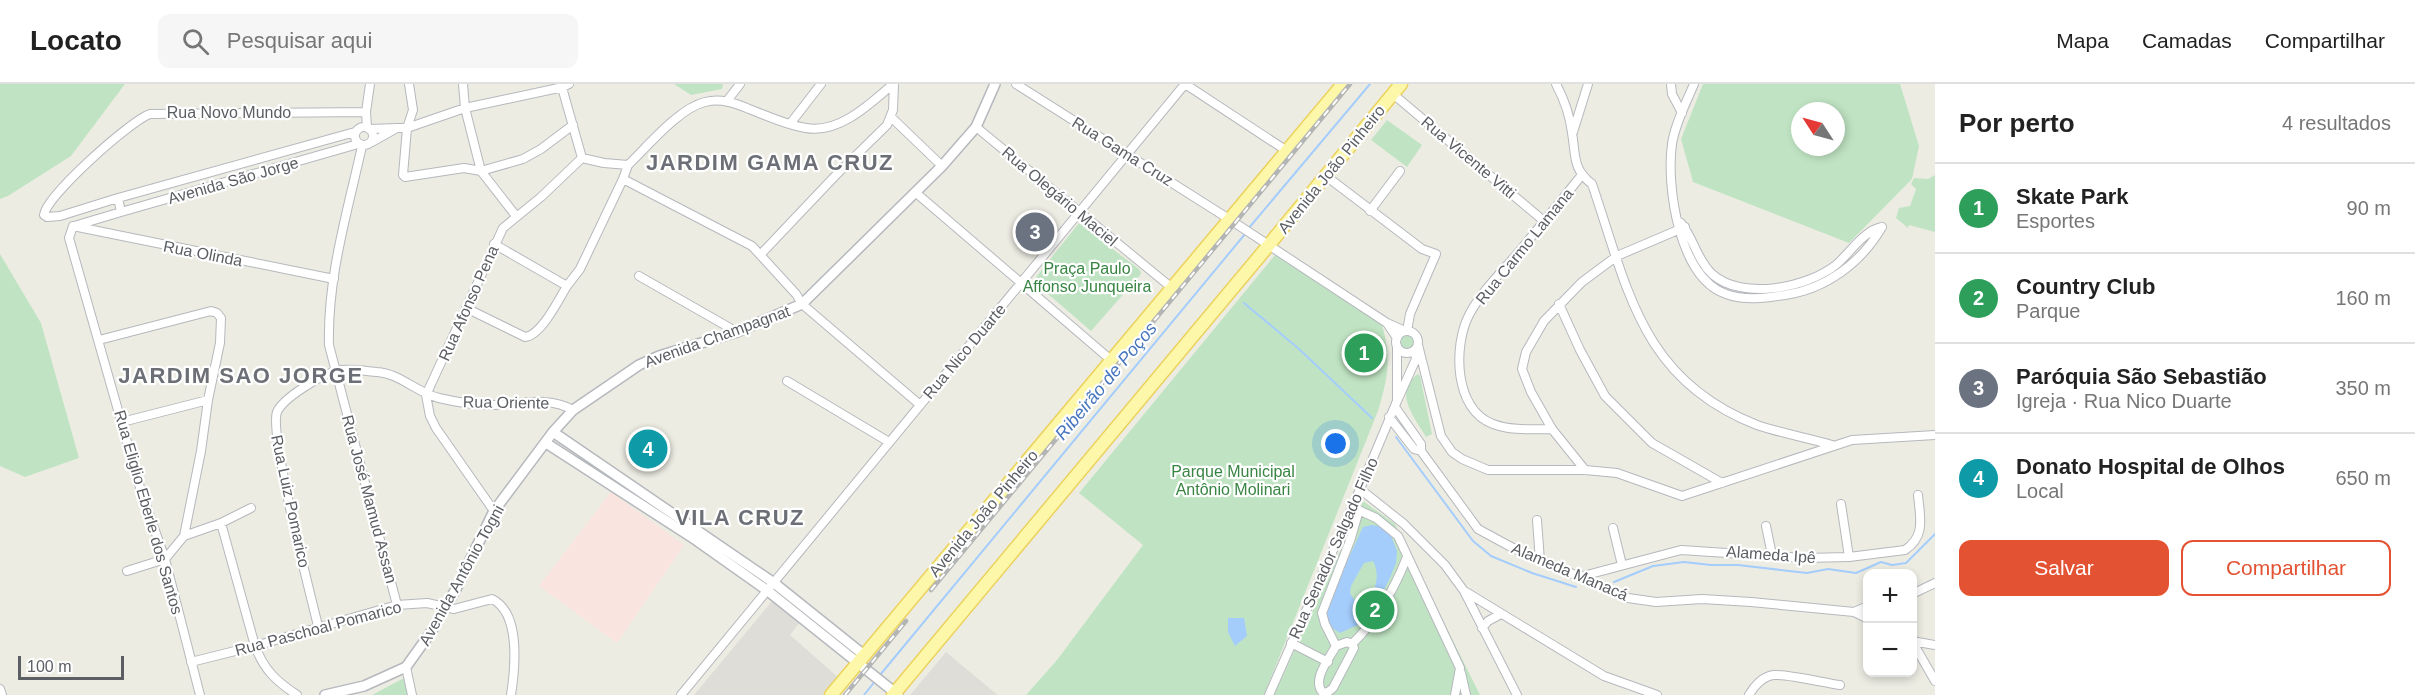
<!DOCTYPE html>
<html lang="pt">
<meta charset="utf-8">
<style>
body{margin:0;font-family:Arial,sans-serif;background:#f6f6f6;color:#222}
.controls{position:absolute;right:18px;bottom:18px;display:grid;overflow:hidden;border-radius:12px;box-shadow:0 3px 9px #0003}
.controls button{width:54px;height:54px;display:grid;place-items:center;padding:0;border:0;border-bottom:2px solid #e0e0e0;background:#fff;color:#222;font:30px sans-serif}
.compass{position:absolute;left:1791px;top:18px;width:54px;height:54px;border-radius:50%;background:#fff;box-shadow:0 3px 9px #0003;rotate:306deg}
.scale{position:absolute;left:18px;bottom:15px;width:106px;box-sizing:border-box;padding-left:6px;border:3px solid #5b5e63;border-top:0;font-size:16px;line-height:21px;white-space:nowrap;color:#5b5e63;-webkit-text-stroke:4px #fff;paint-order:stroke}
.you{position:absolute;left:1336px;top:360px;width:21px;height:21px;margin:-15px;border:4px solid #fff;border-radius:50%;background:#1a73e8;box-shadow:0 0 0 9px #1a73e833}
.badge{display:grid;place-items:center;width:39px;height:39px;border-radius:50%;background:#e35233;color:#fff;font-size:20px;font-weight:700}
.pin{position:absolute;translate:-50% -50%;border:3px solid #fff;box-shadow:0 2px 6px #0006}
.list{margin:0;padding:0;list-style:none}
h2{display:flex;justify-content:space-between;align-items:center;height:78px;margin:0;padding:0 24px;font-size:26px}
h2 small{font-size:20px;font-weight:400;color:#767676}
.list li{display:grid;grid-template-columns:39px 1fr auto;gap:18px;align-items:center;box-sizing:border-box;height:90px;padding:0 24px;border-top:2px solid #e0e0e0}
.list b{display:block;font-size:22px;white-space:nowrap}
.list p{margin:0;font-size:20px;white-space:nowrap;color:#767676}
.list em{font-size:20px;font-style:normal;color:#767676}
.actions{display:flex;gap:12px;padding:18px 24px}
.actions a{flex:1;padding:14px 0;border:2px solid #e35233;border-radius:12px;text-align:center;font-size:21px;color:#e35233}
.actions .main{background:#e35233;color:#fff}
.icon{flex:none;width:33px;height:33px;fill:none;stroke:currentColor;stroke-width:2;stroke-linecap:round;stroke-linejoin:round}
.map{position:relative;flex:none;width:1935px;height:611px;overflow:hidden}
header{display:flex;align-items:center;gap:36px;box-sizing:border-box;height:84px;padding:0 30px;background:#fff;border-bottom:2px solid #e0e0e0}
header strong{font-size:28px}
nav{display:flex;gap:33px;margin-inline-start:auto;font-size:21px}
.search{width:420px;height:54px;background:#f6f6f6;display:flex;align-items:center;gap:15px;box-sizing:border-box;padding:0 21px;border-radius:12px;color:#767676;font-size:22px}
main{display:flex}
aside{flex:1;background:#fff}
.map>svg:first-child{display:block}
</style>
<header>
<strong>Locato</strong>
<div class="search"><svg class="icon" aria-label="search" viewBox="0 0 24 24"><circle cx="10" cy="10" r="6"/><path d="M15 15l6 6"/></svg>Pesquisar aqui</div>
<nav><a>Mapa</a><a>Camadas</a><a>Compartilhar</a></nav>
</header>
<main>
<div class="map">
<svg width="1935" height="611" viewBox="0 0 1935 611">
<rect width="100%" height="100%" fill="#edece3"/>
<path fill="#dfddd7" d="M773 516 800 538 790 551 839 594 824 611H694Z
M946 568 994 608 998 611H910Z"/>
<path fill="#fae4df" d="M611 408 684 461 617 559 539 502Z"/>
<path fill="#c0e4c3" fill-rule="evenodd" d="M0 0H125L71 72 8 112 0 115Z
M674 0H723L722 5 691 11Z
M1703 0H1900L1919 62 1912 95 1849 159 1693 98 1681 55ZM1800 27H1836V63H1800Z
M1387 36 1422 61 1407 83 1371 56Z
M1935 91V148L1909 141 1908 144 1896 134 1899 124 1910 122 1916 105 1911 100 1914 94 1928 95Z
M1079 139 1140 186 1141 190 1091 247 1033 197Z
M0 170 41 239 79 374 25 393 0 382Z
M1275 171 1382 241C1392 275 1388 293 1378 327L1264 611H1026L1057 576 1143 461 1079 409Z
M1399 258a8 8 0 1 1 16 0a8 8 0 1 1-16 0Z
M1418 290 1420 292 1432 350 1426 353C1415 334 1392 308 1418 290Z
M1363 417 1395 440 1480 611H1274Z
M404 594 407 611H372Z"/>
<path fill="#a4cdfc" fill-rule="evenodd" d="M1372 441 1388 444 1397 467 1396 479 1389 496 1379 515 1360 540 1340 549 1329 542 1324 527 1363 443ZM1373 477C1380 490 1377 506 1366 516L1355 517 1350 509 1351 502 1364 479Z
M1228 534H1244L1247 552 1235 562 1228 548Z"/>
<g fill="none" stroke-linecap="round" stroke-linejoin="round">
<path stroke="#a4cdfc" stroke-width="2" d="M1248 145 1370 0
M1244 219 1299 265 1372 334
M1396 353 1473 457 1491 472 1532 489 1576 503
M1614 498 1653 482 1684 478 1711 481H1738L1807 489 1828 485 1856 489 1881 478 1892 481 1906 479 1935 450
M880 591 1245 150
M864 611 876 596"/>
<g stroke="#b5b8bd" stroke-width="10">
<path id="minor" d="M409 0 413 26 407 44 403 91 405 93 464 84 481 87 523 75 541 65 573 41
M463 0 465 24 481 87 516 132
M561 0 582 74 604 79 628 81C647 63 679 24 705 18 721 14 735 19 749 25 768 32 786 41 806 44 839 50 870 20 893 0
M1016 0 1229 135 1387 239
M1185 0 1287 67
M1556 0C1564 15 1570 32 1572 49 1576 71 1572 85 1592 100 1628 205 1641 296 1757 341 1780 349 1809 354 1832 361
M1671 0 1672 10 1682 29
M1694 0C1686 19 1675 40 1672 60 1666 102 1679 194 1726 210 1745 217 1766 214 1785 211 1826 205 1861 179 1882 143
M1393 10 1545 138
M727 17 740 0
M892 34 942 82
M790 40 821 0
M355 52a9 9 0 1 1 18 0a9 9 0 1 1-18 0Z
M367 43 366 28 370 0
M976 43 1172 204
M397 44H407L465 24 563 3 569 0
M369 45 397 44 372 58
M355 48 118 114 60 132 47 133 44 131C46 112 130 37 150 30L366 28
M1573 48 1588 0
M362 62C348 126 327 194 329 261L397 521
M1326 92 1422 165 1436 170 1410 230 1407 247
M623 95 752 162 796 210 802 220 919 320
M915 108 1111 276
M118 114 121 128 358 60
M1370 127 1400 87
M1681 139C1694 155 1697 176 1712 190 1742 217 1808 204 1837 180 1851 168 1863 147 1882 143
M73 142 69 154 141 407 165 475 200 611
M73 142 334 195
M74 142 121 128
M494 160 567 202 580 185 623 95 628 81
M761 170 835 92 887 41 893 26 894 0
M639 192 737 248
M1559 220 1580 266 1605 312 1652 359 1722 399
M466 224 525 253C541 252 559 215 567 202
M1396 258a11 11 0 1 1 22 0a11 11 0 1 1-22 0Z
M1397 254 1387 239 1405 247
M99 256 211 227 217 229 221 234 220 259 208 316 201 367 184 452
M1418 261 1441 352 1452 368 1462 375 1488 386H1585L1617 389 1682 412 1852 356 1935 351
M1397 262V317L1416 275 1415 267
M787 297 889 358
M426 311 503 144 541 113 582 74
M426 311 430 332 436 344 494 427
M1389 333 1414 365 1421 367V360L1395 323
M122 338 208 316
M1552 345C1533 345 1511 347 1493 340 1454 326 1453 262 1469 231 1481 208 1501 189 1517 170 1539 144 1560 118 1581 92
M1421 367 1478 445 1513 464 1628 514 1656 518 1702 515 1751 518 1854 528 1868 535
M1585 386 1552 345 1531 308 1522 285 1526 268 1544 237 1582 198 1617 172 1685 143
M1360 405 1404 440 1445 481 1464 507 1517 611
M1841 420 1849 473
M1356 425 1376 434 1398 452 1460 584 1455 611
M1537 436 1540 477
M221 439 255 562C264 586 276 597 297 611
M1766 442 1772 471
M1613 444 1622 481
M127 487 165 475 184 452 221 439 251 424
M1579 493 1681 466 1804 474 1849 473 1905 466C1926 452 1920 433 1918 411
M1466 508 1604 592 1657 611
M1912 510 1935 499
M1854 528 1868 522
M318 542C310 509 269 350 277 328 283 314 321 291 336 287 347 284 365 287 377 288 399 289 417 309 439 314 456 318 472 321 489 321 518 321 547 311 573 326
M1482 544 1488 537 1501 530
M1912 557 1935 597
M1912 557 1935 561
M1291 559 1328 578
M1352 560C1378 535 1394 506 1407 473
M1336 562 1347 558 1352 560 1354 564 1333 604 1328 608 1323 609C1311 596 1329 575 1336 562L1325 540 1322 529 1351 454 1359 426
M191 578 255 562 397 521 427 519 454 525 492 515C521 529 515 585 511 611
M406 583 412 611
M1461 589 1466 611
M0 605 2 611
M681 611 1185 0
M1269 611 1360 405 1397 317
M1749 611C1754 602 1763 592 1774 591 1788 590 1825 599 1840 601"/>
</g>
<g stroke="#b5b8bd" stroke-width="12">
<path id="tertiary" d="M553 348 774 499 864 571
M546 359 696 456 768 507 898 611
M325 611 364 602 406 583 431 548 456 505 494 427 553 348 573 326 639 281 659 272 737 248 802 220 942 82 976 43 995 0"/>
</g>
<g stroke="#ecd25d" stroke-width="15">
<path id="primary" d="M831 611 1343 0
M893 611 1268 162 1401 0"/>
</g>
<use href="#minor" stroke="#fff" stroke-width="8"/>
<use href="#tertiary" stroke="#fff" stroke-width="9"/>
<use href="#primary" stroke="#fcf7a9" stroke-width="12"/>
<g stroke="#b3b4b4" stroke-width="4.5">
<path id="rail" d="M931 506 1350 0
M845 611 906 537"/>
</g>
<use href="#rail" stroke="#fff" stroke-width="2" stroke-dasharray="7" stroke-linecap="butt"/>
</g>
<g text-anchor="middle" stroke-width="4.5" stroke-linejoin="round" paint-order="stroke">
<g font-size="16" fill="#5b5e63" stroke="#fff">
<text x="229" y="34">Rua Novo Mundo</text>
<text transform="translate(1123 67) rotate(32)" y="6">Rua Gama Cruz</text>
<text transform="translate(1469 73) rotate(40)" y="6">Rua Vicente Vitti</text>
<text transform="translate(1331 85) rotate(-51)" y="6">Avenida João Pinheiro</text>
<text transform="translate(233 96) rotate(-16)" y="6">Avenida São Jorge</text>
<text transform="translate(1060 112) rotate(40)" y="6">Rua Olegário Maciel</text>
<text transform="translate(1524 162) rotate(-51)" y="6">Rua Carmo Lamana</text>
<text transform="translate(203 169) rotate(11)" y="6">Rua Olinda</text>
<text transform="translate(468 219) rotate(-66)" y="6">Rua Afonso Pena</text>
<text transform="translate(717 252) rotate(-20)" y="6">Avenida Champagnat</text>
<text transform="translate(964 267) rotate(-50)" y="6">Rua Nico Duarte</text>
<text transform="translate(506 318) rotate(1)" y="6">Rua Oriente</text>
<text transform="translate(370 415) rotate(75)" y="6">Rua José Mamud Assan</text>
<text transform="translate(291 417) rotate(78)" y="6">Rua Luiz Pomarico</text>
<text transform="translate(149 428) rotate(74)" y="6">Rua Eliglio Eberle dos Santos</text>
<text transform="translate(983 429) rotate(-50)" y="6">Avenida João Pinheiro</text>
<text transform="translate(1333 464) rotate(-66)" y="6">Rua Senador Salgado Filho</text>
<text transform="translate(1771 470) rotate(4)" y="6">Alameda Ipê</text>
<text transform="translate(1570 487) rotate(23)" y="6">Alameda Manacá</text>
<text transform="translate(461 491) rotate(-61)" y="6">Avenida Antônio Togni</text>
<text transform="translate(318 544) rotate(-15)" y="6">Rua Paschoal Pomarico</text>
</g>
<g font-size="16" fill="#388543" stroke="#fff">
<text x="1087" y="190">Praça Paulo<tspan x="1087" dy="18">Affonso Junqueira</tspan></text>
<text x="1233" y="393">Parque Municipal<tspan x="1233" dy="18">Antônio Molinari</tspan></text>
</g>
<g font-size="18" font-style="italic" fill="#4776be" stroke="#fff">
<text transform="translate(1106 297) rotate(-50)" y="6">Ribeirão de Poços</text>
</g>
<g font-size="22" font-weight="bold" letter-spacing="1.5" fill="#6c6f75" stroke="#fff">
<text x="770" y="86">JARDIM GAMA CRUZ</text>
<text x="241" y="299">JARDIM SAO JORGE</text>
<text x="740" y="441">VILA CRUZ</text>
</g>
</g>
</svg>
<div class="controls">
<button>+</button>
<button>−</button>
</div>
<svg class="compass" viewBox="-18 -18 36 36"><path d="M0-13l5 13h-10z" fill="#e53935"/><path d="M0 13l5-13h-10z" fill="#767676"/></svg>
<div class="scale">100 m</div>
<div class="you"></div>
<div class="pin badge" style="left:1364px;top:269px;background:#2e9e5b">1</div>
<div class="pin badge" style="left:1375px;top:526px;background:#2e9e5b">2</div>
<div class="pin badge" style="left:1035px;top:148px;background:#6b7280">3</div>
<div class="pin badge" style="left:648px;top:365px;background:#0f9aa8">4</div>
</div>
<aside>
<h2>Por perto<small>4 resultados</small></h2>
<ul class="list">
<li><span class="badge" style="background:#2e9e5b">1</span><div><b>Skate Park</b><p>Esportes</p></div><em>90 m</em></li>
<li><span class="badge" style="background:#2e9e5b">2</span><div><b>Country Club</b><p>Parque</p></div><em>160 m</em></li>
<li><span class="badge" style="background:#6b7280">3</span><div><b>Paróquia São Sebastião</b><p>Igreja · Rua Nico Duarte</p></div><em>350 m</em></li>
<li><span class="badge" style="background:#0f9aa8">4</span><div><b>Donato Hospital de Olhos</b><p>Local</p></div><em>650 m</em></li>
</ul>
<div class="actions"><a class="main">Salvar</a><a>Compartilhar</a></div>
</aside>
</main>
